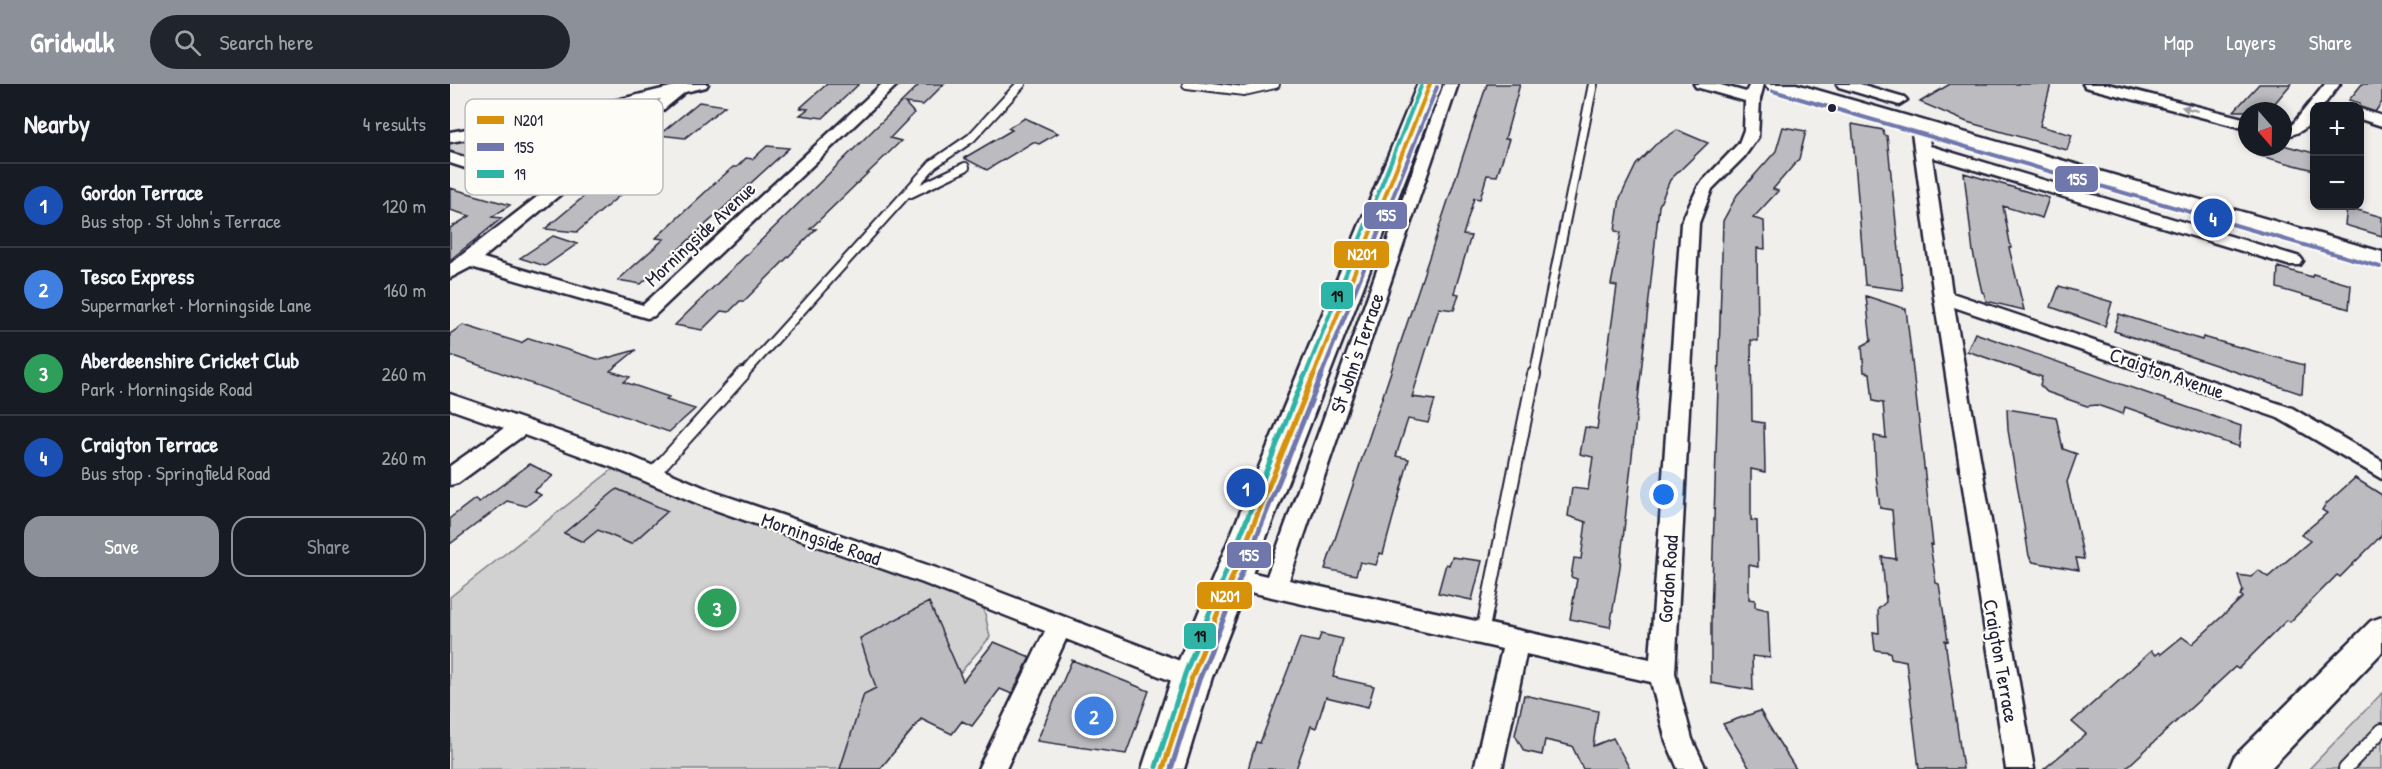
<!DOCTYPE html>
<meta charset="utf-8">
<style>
body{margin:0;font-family:"Patrick Hand",sans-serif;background:#20242c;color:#f1f3f6}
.controls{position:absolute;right:18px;top:18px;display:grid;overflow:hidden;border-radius:12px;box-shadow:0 3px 9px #0003}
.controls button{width:54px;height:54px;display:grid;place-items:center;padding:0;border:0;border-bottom:2px solid #363941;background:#171b24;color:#f1f3f6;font:30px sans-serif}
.compass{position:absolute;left:1788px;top:18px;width:54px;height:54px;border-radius:50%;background:#171b24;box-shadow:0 3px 9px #0003;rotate:160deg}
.you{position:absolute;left:1214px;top:411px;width:21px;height:21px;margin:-15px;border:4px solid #fff;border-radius:50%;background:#1a73e8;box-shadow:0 0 0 9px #1a73e833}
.badge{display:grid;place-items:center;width:39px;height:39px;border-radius:50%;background:#8c9099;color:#fff;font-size:20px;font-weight:700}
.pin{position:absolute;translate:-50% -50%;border:3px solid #fff;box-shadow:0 2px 6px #0006}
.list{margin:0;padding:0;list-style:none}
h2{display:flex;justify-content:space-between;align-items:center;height:78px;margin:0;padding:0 24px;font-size:26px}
h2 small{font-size:20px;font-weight:400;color:#9ea1a6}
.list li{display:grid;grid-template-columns:39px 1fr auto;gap:18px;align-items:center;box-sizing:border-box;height:84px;padding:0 24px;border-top:2px solid #363941}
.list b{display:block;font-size:22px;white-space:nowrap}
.list p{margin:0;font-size:20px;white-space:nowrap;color:#9ea1a6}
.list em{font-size:20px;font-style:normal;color:#9ea1a6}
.actions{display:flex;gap:12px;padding:18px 24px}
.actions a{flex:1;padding:14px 0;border:2px solid #8c9099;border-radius:18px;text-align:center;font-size:21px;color:#8c9099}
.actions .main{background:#8c9099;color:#fff}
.icon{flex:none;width:33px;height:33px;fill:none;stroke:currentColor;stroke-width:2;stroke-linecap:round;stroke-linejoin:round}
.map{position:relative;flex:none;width:1932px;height:685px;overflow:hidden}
header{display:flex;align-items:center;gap:36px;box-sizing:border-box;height:84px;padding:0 30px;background:#8c9099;color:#fff}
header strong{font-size:28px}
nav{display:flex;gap:33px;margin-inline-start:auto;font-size:21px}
.search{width:420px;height:54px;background:#20242c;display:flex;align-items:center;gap:15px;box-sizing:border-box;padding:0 21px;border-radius:33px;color:#9ea1a6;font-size:22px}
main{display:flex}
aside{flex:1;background:#171b24}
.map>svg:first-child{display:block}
</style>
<header>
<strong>Gridwalk</strong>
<div class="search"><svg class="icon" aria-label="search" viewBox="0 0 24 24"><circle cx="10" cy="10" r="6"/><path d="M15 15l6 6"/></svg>Search here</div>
<nav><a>Map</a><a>Layers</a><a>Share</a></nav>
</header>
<main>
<aside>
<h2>Nearby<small>4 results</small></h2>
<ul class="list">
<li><span class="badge" style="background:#1a4fb4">1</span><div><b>Gordon Terrace</b><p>Bus stop · St John's Terrace</p></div><em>120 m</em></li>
<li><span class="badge" style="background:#3f7fe0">2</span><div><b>Tesco Express</b><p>Supermarket · Morningside Lane</p></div><em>160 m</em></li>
<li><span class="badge" style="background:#2e9e5b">3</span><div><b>Aberdeenshire Cricket Club</b><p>Park · Morningside Road</p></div><em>260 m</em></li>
<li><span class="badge" style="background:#1a4fb4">4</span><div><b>Craigton Terrace</b><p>Bus stop · Springfield Road</p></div><em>260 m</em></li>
</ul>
<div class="actions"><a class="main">Save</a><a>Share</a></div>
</aside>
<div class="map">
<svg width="1932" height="685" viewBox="0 0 1932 685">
<rect width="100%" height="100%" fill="#f0efec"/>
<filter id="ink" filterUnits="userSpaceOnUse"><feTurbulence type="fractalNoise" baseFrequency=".0167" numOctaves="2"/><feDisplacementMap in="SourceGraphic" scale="12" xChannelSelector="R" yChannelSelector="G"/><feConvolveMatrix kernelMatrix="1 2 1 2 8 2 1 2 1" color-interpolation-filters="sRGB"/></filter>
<g filter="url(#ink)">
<path fill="#d2d1d1" stroke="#7a7a86" stroke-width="1.5" d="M195 19 199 23 103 96 0 67V57L105 40Z
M172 378 531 511 540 553 430 685H0V513Z
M1932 609V685H1859Z"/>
<path fill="#bcbcc0" stroke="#22223b" stroke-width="1.5" d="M377 0H409L373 34 350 31 358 25 350 24Z
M470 0H494L473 21 455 19 464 29 440 54 451 57 360 145H366L294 217H290L279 228 271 227 252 246 225 241Z
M1037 0H1070L1055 55H1059L1047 92 1037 91 1030 115 1024 114 1013 151 1021 152 1004 209 1009 210 1004 226 989 224 962 313 985 316 978 339 958 335 946 372 959 375 933 470 930 469 926 481 910 478 906 491 875 485Z
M1500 0H1601L1590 42 1622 51 1617 66 1517 38 1470 18Z
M1809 0H1841L1818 27H1784Z
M1912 0H1932V18L1925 28 1910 23V19L1899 16Z
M249 18 275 22 235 54 209 51Z
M575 34 608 49 589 60 583 58 537 86 514 74 562 46 558 44Z
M1402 40 1433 46 1434 51 1437 52 1453 206 1415 201Z
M1333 43 1356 47 1349 75 1323 105 1328 107 1303 134 1314 137 1315 165 1307 164 1308 257 1301 256 1302 337 1314 339 1315 388 1301 385V436L1307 437 1308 483 1299 481V515L1305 516V523L1318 526 1320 574 1302 572 1303 606 1261 599V534L1273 137 1287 111 1326 67Z
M1227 46 1258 59 1220 96 1209 122 1170 483 1160 543 1120 535 1127 495 1121 493 1124 474 1131 475 1136 438 1118 432 1122 404 1138 406 1143 373 1130 370 1135 343 1147 345 1167 202 1161 201 1171 148 1165 147 1170 114 1186 81 1205 61Z
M1833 61 1864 69V86L1806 71 1808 63H1833Z
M317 62 339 64 191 200 168 196 214 155 206 154 264 100 283 83H287L296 74 303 75Z
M1514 89 1599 114 1592 134 1553 122 1561 164H1559L1574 226 1536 217 1534 209 1532 208 1523 168Z
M155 95 184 99 127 148 95 145Z
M0 104 60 121 42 133 52 134 0 176V144L20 132 0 126Z
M1897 123 1932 133V152L1895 141Z
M103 152 127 160 95 182 70 174Z
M1828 183 1862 193 1863 190 1901 201 1899 225 1827 204Z
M1609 202 1662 218 1655 242 1601 223Z
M1416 212 1456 225 1483 461 1480 460 1486 499 1489 500 1498 557 1495 556 1513 685H1469L1456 577 1441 574 1440 568 1425 566 1423 548 1429 549 1428 525 1436 518 1432 473 1446 475 1442 426 1430 424 1426 392 1424 352 1436 354 1433 319 1423 317 1420 289 1414 288 1412 262 1421 257Z
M1669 230 1752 256 1753 253 1854 281 1852 310 1664 247Z
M13 241 71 259 79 254 150 276 186 266 160 287 180 293 174 298 219 313 216 316 245 325 219 348 0 271V250Z
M1525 249 1791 342 1789 363 1675 323 1673 330 1647 321 1637 322 1597 308 1590 301 1592 293 1517 267Z
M1557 325 1606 333 1613 365 1627 370 1617 398 1634 475 1626 474 1629 486 1583 478 1579 472 1558 346Z
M80 380 103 392 84 407 91 411 76 422 57 417 0 460V434L25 415 29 418Z
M1905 394 1932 411V451L1890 493 1887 491 1840 538 1837 536 1788 585 1785 583 1675 685H1594L1636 650 1622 638 1701 567 1706 571 1709 568 1711 570 1732 553 1742 560 1793 513 1790 511 1793 507 1788 491 1801 493 1808 486 1818 493 1860 457 1851 451 1877 429 1872 426 1875 421Z
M167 405 218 427 181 460 148 446 133 458 114 449Z
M1002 473 1032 477 1022 516 988 509 996 480 999 481Z
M479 518 513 597 544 558 580 573 562 610 550 605 522 642 512 637 502 650 471 635 430 685H390L414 610 426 604 410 554Z
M871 550 893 555 883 593 924 602 918 623 876 613 866 644 861 642 846 685H798L806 658 810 659 850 554 868 558Z
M622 576 699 607 676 670 587 657Z
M1074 611 1148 627 1143 662 1163 654 1180 685H1133L1122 662 1095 656 1092 671 1074 667 1065 651Z
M1310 627 1325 652 1346 685H1300L1273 640Z"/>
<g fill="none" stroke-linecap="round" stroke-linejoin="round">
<g stroke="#22223b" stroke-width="12">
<path id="service-far1" d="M737 0 794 7 825 0
M461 109 515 83
M292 292 483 80 521 54 571 0
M1084 292 1143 0"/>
</g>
<g stroke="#22223b" stroke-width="16">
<path id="service" d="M203 390 293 290
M1032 549 1084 290
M1895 685 1932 646"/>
</g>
<g stroke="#22223b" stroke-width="5">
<path id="minor" d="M233 0H258L256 3 235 8 33 174 193 221 432 0H448L204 232 197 234 21 183 0 194V180L92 109 0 79V69L102 101 211 15 130 35 0 58V48L130 25Z
M994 0H1008L839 496 1200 575 1231 139 1249 101 1289 59 1294 46 1295 17 1246 3 1244 0H1267L1296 8 1300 0H1314L1310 15 1308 53 1294 73 1262 105 1249 139 1225 589 1242 655 1256 685H1228L1216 657 1201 598 1076 570 1052 685H1024L1052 565 782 504 774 501 770 494 774 487 782 484 817 492Z
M1387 0H1410L1454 13 1457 16 1449 21 1389 3Z
M1633 0H1658L1797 35V45L1635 3Z
M1875 0H1890L1873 22H1864C1864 43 1851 49 1833 53V43L1842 41Z
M1910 25 1932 32V42L1910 35Z
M1469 36 1477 41 1480 62 1850 173 1853 177 1850 181H1838L1482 73 1502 209 1842 324 1932 377V395L1828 334 1504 223 1584 685H1556L1484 213 1461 41Z
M0 310 180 372 267 409 489 485 751 585 755 593 751 601 742 605 616 555 556 685H528L595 547 473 499 251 421 164 384 74 351 8 399 0 401V382L54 344 0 325Z"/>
</g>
<g stroke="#22223b" stroke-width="5">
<path id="tertiary" d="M1315 0H1346L1932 168V183L1318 4Z
M1932 533V568L1820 685H1779L1784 673 1921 537Z"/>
</g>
<g stroke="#22223b" stroke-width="5">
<path id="primary" d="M968 0H992L762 593 734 685H692L722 593Z"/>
</g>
<use href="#service-far1" stroke="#fdfcf7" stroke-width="8"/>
<use href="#service" stroke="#fdfcf7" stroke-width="12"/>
<use href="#minor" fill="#fdfcf7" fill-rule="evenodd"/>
<use href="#tertiary" fill="#fdfcf7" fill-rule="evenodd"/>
<use href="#primary" fill="#fdfcf7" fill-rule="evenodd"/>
<g stroke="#fdfcf7" stroke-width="8">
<path id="bus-1-far1" d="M863 292 980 0"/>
</g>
<g stroke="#fdfcf7" stroke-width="10">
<path id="bus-1" d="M713 685 742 593 864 290"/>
</g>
<g stroke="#fdfcf7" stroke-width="8">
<path id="bus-2-far1" d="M1323 7 1930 183
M871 292 987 3"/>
</g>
<g stroke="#fdfcf7" stroke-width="10">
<path id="bus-2" d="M721 685 749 596 872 290"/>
</g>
<g stroke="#fdfcf7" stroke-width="8">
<path id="bus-3-far1" d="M855 292 972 0"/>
</g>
<g stroke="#fdfcf7" stroke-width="10">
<path id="bus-3" d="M706 683 735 590 855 290"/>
</g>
<use href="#bus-1-far1" stroke="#d79209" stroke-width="4"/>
<use href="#bus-1" stroke="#d79209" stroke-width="5"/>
<use href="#bus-2-far1" stroke="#7077ad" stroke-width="4"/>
<use href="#bus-2" stroke="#7077ad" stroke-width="5"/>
<use href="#bus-3-far1" stroke="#2eb3a7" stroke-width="4"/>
<use href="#bus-3" stroke="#2eb3a7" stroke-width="5"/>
</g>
<defs><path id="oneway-solid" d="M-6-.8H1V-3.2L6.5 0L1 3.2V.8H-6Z" transform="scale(1.5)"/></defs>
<use fill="#9a9aa2" href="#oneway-solid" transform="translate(1740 25) rotate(-166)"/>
</g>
<circle fill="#22223b" stroke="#fdfcf7" stroke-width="2" cx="1382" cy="24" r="5"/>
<g text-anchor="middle" stroke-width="4.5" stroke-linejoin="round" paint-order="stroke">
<g font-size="20" fill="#22223b" stroke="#fdfcf7">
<text transform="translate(250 150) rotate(-43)" y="7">Morningside Avenue</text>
<text transform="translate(907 269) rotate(-71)" y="7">St John's Terrace</text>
<text transform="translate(1717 289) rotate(19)" y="7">Craigton Avenue</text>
<text transform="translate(371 455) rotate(19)" y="7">Morningside Road</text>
<text transform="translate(1218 495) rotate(-86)" y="7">Gordon Road</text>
<text transform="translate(1551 577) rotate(80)" y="7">Craigton Terrace</text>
</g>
</g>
<rect x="15" y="15" width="198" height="96" rx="9" fill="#fdfcf7" stroke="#bbbbbf" stroke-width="1.5"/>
<rect x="27" y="32" width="27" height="8" fill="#d79209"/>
<rect x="27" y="59" width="27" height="8" fill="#7077ad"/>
<rect x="27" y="86" width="27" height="8" fill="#2eb3a7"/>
<g font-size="16" fill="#22223b">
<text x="64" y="42">N201</text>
<text x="64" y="69">15S</text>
<text x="64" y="96">19</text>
</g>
<g stroke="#fdfcf7" stroke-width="2">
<rect x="1604" y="81" width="45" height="28" rx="6" fill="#7077ad"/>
<rect x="913" y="117" width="45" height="29" rx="6" fill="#7077ad"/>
<rect x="883" y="156" width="57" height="29" rx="6" fill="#d79209"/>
<rect x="870" y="197" width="34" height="29" rx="6" fill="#2eb3a7"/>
<rect x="776" y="457" width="46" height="28" rx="6" fill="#7077ad"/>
<rect x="746" y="497" width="57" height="29" rx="6" fill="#d79209"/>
<rect x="733" y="538" width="34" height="28" rx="6" fill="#2eb3a7"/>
</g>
<g font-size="16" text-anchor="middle" font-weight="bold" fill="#fff">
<text x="1627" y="101">15S</text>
<text x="936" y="137">15S</text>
<text x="912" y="176">N201</text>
<text x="799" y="477">15S</text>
<text x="775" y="518">N201</text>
</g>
<g font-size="16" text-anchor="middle" font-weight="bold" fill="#111">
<text x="887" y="218">19</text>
<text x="750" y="558">19</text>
</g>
</svg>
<div class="controls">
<button>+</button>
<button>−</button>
</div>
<svg class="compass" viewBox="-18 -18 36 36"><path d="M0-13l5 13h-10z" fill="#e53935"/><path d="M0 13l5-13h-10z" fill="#9ea1a6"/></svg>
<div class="you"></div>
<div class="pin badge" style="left:796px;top:404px;background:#1a4fb4">1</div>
<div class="pin badge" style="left:644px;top:632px;background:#3f7fe0">2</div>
<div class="pin badge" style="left:267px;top:524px;background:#2e9e5b">3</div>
<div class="pin badge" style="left:1763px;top:134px;background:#1a4fb4">4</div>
</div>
</main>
